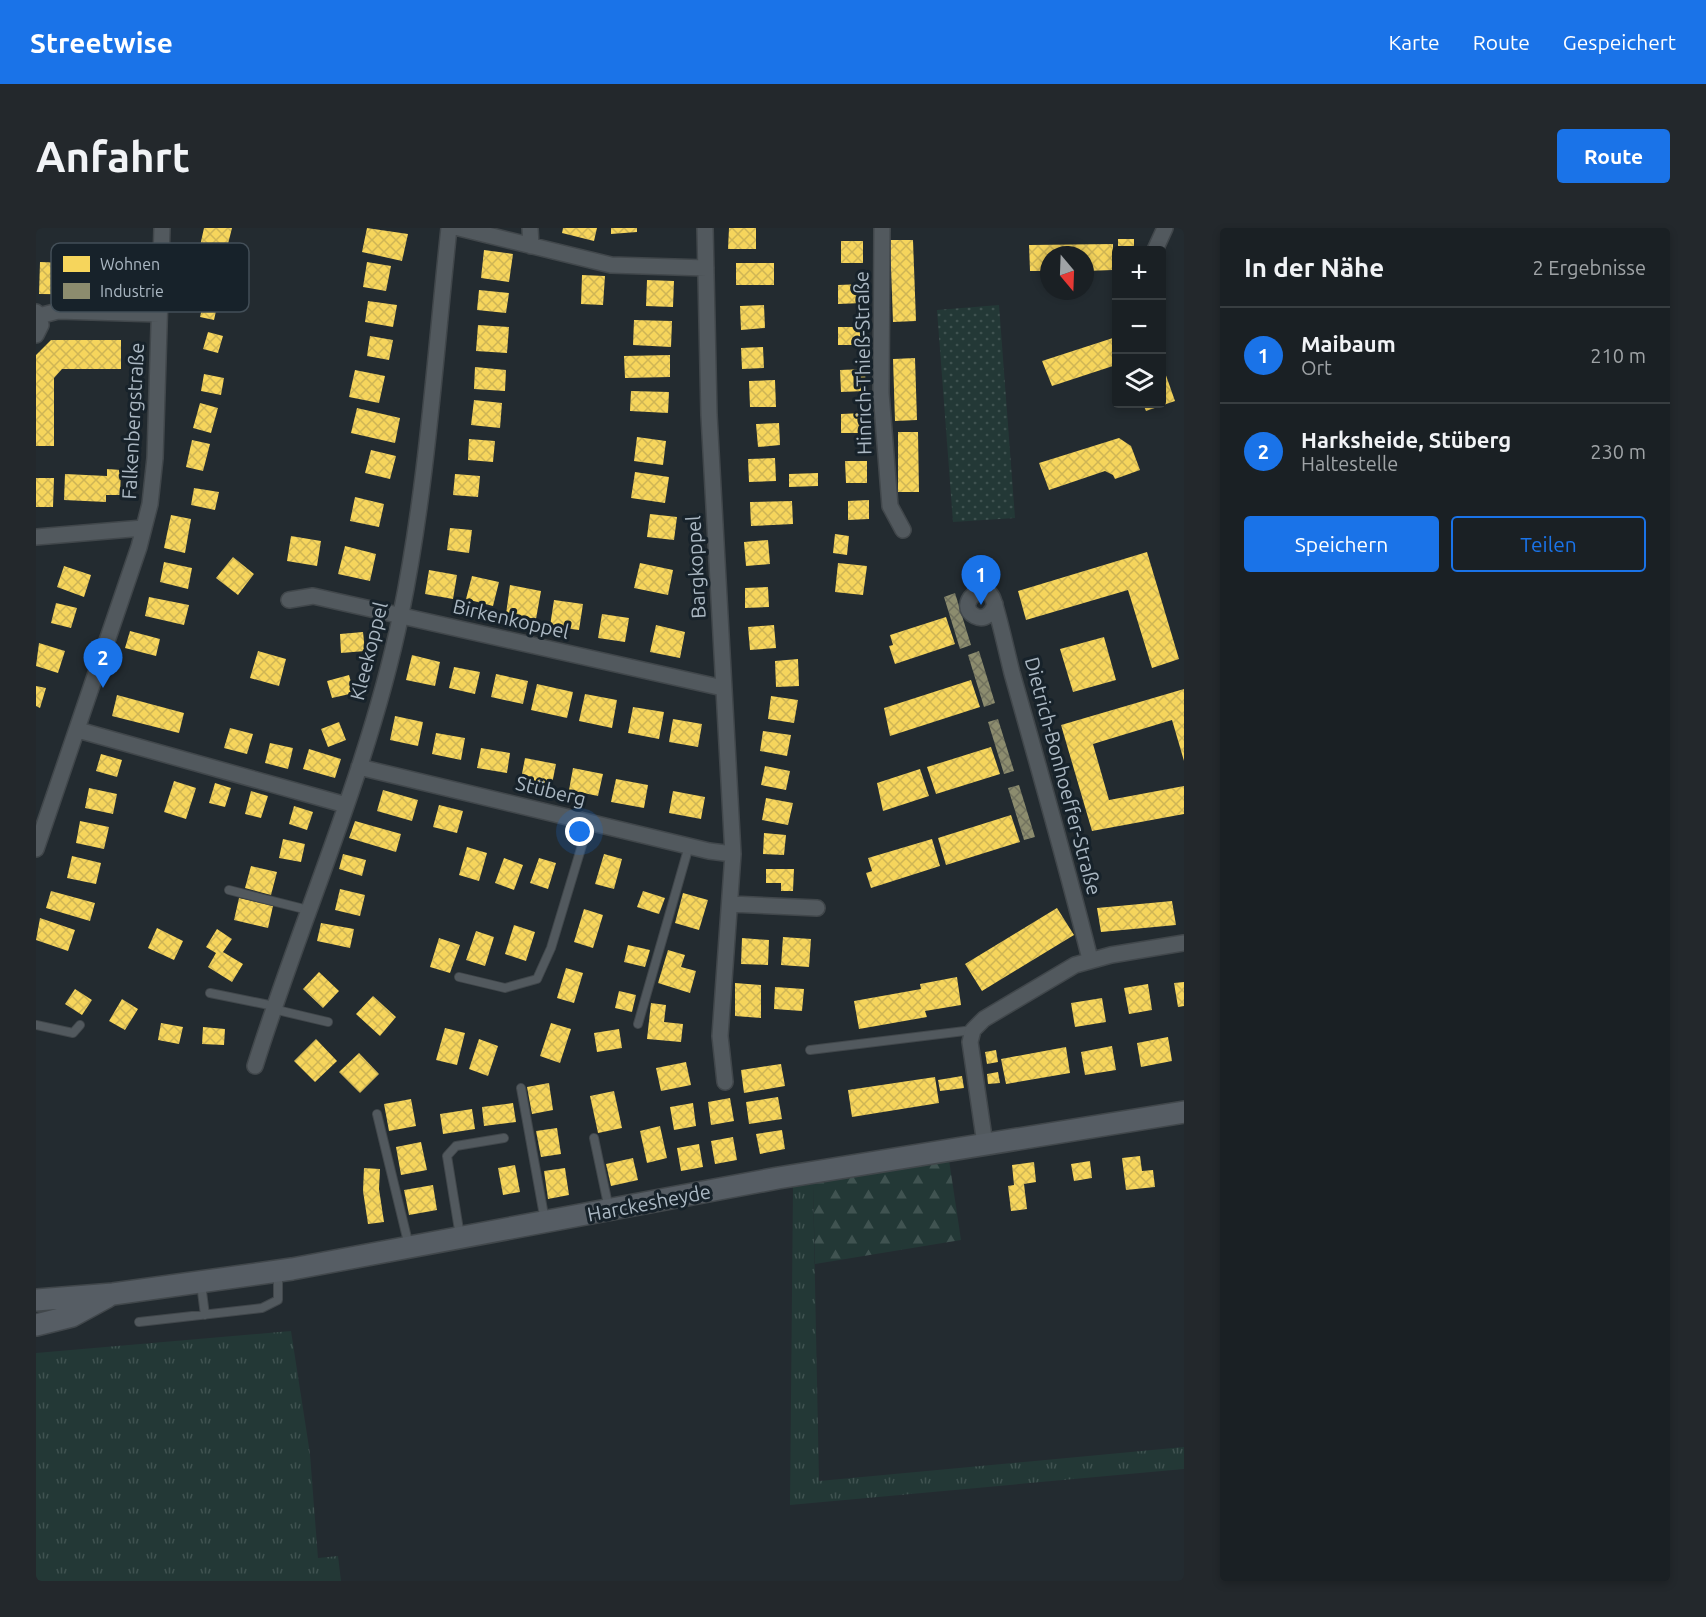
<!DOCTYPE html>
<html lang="de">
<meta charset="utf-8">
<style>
body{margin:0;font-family:Ubuntu,sans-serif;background:#23282c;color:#f1f3f6}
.controls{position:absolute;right:18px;top:18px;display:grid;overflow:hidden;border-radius:6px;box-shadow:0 3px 9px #0003}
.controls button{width:54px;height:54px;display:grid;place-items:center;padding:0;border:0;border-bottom:2px solid #383e41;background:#1a2024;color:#f1f3f6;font:30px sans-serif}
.compass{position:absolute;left:1004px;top:18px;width:54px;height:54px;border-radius:50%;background:#1a2024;box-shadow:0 3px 9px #0003;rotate:161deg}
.you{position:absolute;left:544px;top:604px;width:21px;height:21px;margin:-15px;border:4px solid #fff;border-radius:50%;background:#1a73e8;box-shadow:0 0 0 9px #1a73e833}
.badge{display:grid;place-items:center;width:39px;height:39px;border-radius:50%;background:#1a73e8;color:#fff;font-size:20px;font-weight:700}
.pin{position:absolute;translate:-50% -50px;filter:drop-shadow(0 2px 3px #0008)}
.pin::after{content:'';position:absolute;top:32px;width:21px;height:18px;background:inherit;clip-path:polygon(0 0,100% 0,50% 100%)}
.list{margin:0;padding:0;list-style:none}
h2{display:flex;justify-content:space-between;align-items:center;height:78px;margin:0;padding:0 24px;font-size:26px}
h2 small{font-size:20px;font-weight:400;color:#9fa3a6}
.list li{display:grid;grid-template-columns:39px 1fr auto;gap:18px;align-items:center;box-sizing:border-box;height:96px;padding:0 24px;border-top:2px solid #383e41}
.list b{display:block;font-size:22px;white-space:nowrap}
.list p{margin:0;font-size:20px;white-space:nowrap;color:#9fa3a6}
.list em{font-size:20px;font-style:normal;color:#9fa3a6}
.actions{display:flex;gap:12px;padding:18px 24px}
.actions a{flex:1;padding:14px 0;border:2px solid #1a73e8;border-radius:6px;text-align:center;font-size:21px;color:#1a73e8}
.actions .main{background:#1a73e8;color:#fff}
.icon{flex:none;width:33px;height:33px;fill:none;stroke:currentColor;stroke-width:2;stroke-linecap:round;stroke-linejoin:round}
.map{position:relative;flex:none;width:1148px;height:1353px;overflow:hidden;border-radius:6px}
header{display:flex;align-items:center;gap:36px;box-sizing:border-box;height:84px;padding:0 30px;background:#1a73e8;color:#fff}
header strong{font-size:28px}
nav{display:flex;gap:33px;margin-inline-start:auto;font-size:21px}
.intro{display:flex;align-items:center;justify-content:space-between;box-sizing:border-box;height:144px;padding:0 36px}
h1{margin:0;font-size:42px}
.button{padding:15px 27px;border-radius:6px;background:#1a73e8;color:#fff;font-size:21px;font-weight:700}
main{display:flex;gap:36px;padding:0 36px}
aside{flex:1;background:#1a2024;border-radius:6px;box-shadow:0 3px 9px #0003}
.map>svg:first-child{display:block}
</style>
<header>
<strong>Streetwise</strong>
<nav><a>Karte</a><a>Route</a><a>Gespeichert</a></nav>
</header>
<div class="intro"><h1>Anfahrt</h1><a class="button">Route</a></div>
<main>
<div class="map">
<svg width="1148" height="1353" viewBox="0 0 1148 1353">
<defs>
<pattern id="grass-tufts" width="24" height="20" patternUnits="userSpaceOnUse" patternTransform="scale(1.5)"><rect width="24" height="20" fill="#233836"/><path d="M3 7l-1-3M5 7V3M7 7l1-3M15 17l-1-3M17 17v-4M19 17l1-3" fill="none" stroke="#405351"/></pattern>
<pattern id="forest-firs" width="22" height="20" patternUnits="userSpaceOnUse" patternTransform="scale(1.5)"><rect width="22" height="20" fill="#233836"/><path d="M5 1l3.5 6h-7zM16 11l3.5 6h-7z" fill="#405351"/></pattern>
<pattern id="park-dots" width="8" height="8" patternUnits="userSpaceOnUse" patternTransform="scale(1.5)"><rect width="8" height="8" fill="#233836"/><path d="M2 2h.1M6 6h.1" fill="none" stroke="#405351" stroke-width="1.8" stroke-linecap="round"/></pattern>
<pattern id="homes-cross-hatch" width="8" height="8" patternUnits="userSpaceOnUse" patternTransform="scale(1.5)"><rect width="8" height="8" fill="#f6d55c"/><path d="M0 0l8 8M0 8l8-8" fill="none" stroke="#cfb555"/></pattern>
<pattern id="industry-cross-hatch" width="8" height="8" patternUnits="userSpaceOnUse" patternTransform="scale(1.5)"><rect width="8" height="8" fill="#8c8c6e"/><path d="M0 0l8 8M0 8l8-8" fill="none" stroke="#71725e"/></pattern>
</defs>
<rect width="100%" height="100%" fill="#232b30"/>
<path fill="url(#grass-tufts)" d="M777 956 783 1253 1148 1219V1241L754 1277 757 959Z
M255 1103 274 1226 282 1330 302 1328 305 1353H0V1125Z"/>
<path fill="url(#forest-firs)" d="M913 932 925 1012 779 1036 777 956Z"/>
<path fill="url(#park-dots)" d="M963 77 979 290 917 294 901 82Z"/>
<path fill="url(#homes-cross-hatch)" d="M168 0H196L190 24 164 18Z
M331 0 372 6 366 33 326 24Z
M527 0H561L558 13 526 5Z
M575 0H601V4L575 6Z
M693 0H720V21H692Z
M1082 11H1098V21H1082Z
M854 12H877L880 93 857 94Z
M805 13H827V35H805Z
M1077 16V42L1049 43V27H1013V43H994L993 17Z
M448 22 477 26 473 54 445 50Z
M4 34 93 37 92 67 3 66Z
M331 34 355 38 350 63 327 59Z
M700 35H738V57H700Z
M546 47 569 48 567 77 545 76Z
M611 52 638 53 637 79 610 78Z
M826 56V75L802 76V57Z
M443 62 473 65 470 85 441 82Z
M168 72 182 74 178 92 164 89Z
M332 73 361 77 357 99 329 94Z
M728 77 729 100 705 102 704 78Z
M598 92 636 93 635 119 597 117Z
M442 97 473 99 471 125 440 123Z
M802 99H827V117H802Z
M172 104 187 108 182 125 167 121Z
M334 108 357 112 353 132 331 128Z
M1080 109V137L1016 158 1006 133Z
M15 112H85V141H26L18 150V218H0V127Z
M727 119 728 140 706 141 705 120Z
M634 127V149L589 150 588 128Z
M879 130 881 192 859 193 857 131Z
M1126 136 1139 173 1110 183 1107 176H1126Z
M439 139 470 142 469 163 438 161Z
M829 141 830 163 805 164 804 142Z
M319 142 349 148 343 175 313 169Z
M168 146 188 150 185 167 165 163Z
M739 152 740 179H714L713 153Z
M595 163 633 164 632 185 594 183Z
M438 172 466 175 464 200 435 197Z
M164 175 182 180 175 205 157 200Z
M321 180 364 190 359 215 315 205Z
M827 185V205H805V186Z
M743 195 744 217 722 219 720 196Z
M862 204H882L883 264H862Z
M601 209 630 213 627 237 598 233Z
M1083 210 1095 218 1104 242 1079 251 1077 247 1069 243 1013 262 1003 235Z
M433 211 459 213 457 234 432 232Z
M156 212 174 216 167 243 150 239Z
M335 222 360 228 354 251 329 245Z
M739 230 740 253 713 254 712 231Z
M809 233H831V255H810Z
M71 241 85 242 84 267H70V274L28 272 29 246 71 248Z
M599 244 633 249 629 275 595 270Z
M782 245V258L753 259V246Z
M419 246 444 248 442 269 417 267Z
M0 250H18L17 279H0Z
M158 260 183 264 179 282 155 277Z
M319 269 348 276 343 299 314 293Z
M833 272V291L812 292V273Z
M756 273 757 296 715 298 714 274Z
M614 286 641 289 638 312 611 309Z
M135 287 155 291 149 325 128 320Z
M414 300 436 302 433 325 411 322Z
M799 306 813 308 811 327 797 325Z
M255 308 285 313 281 338 251 333Z
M732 312 734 336 710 338 708 314Z
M309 318 340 326 334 353 302 346Z
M1111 324 1143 431 1116 440 1092 362 990 392 982 363Z
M197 329 218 346 202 367 180 350Z
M128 334 156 340 152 361 124 354Z
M604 335 637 342 632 367 598 360Z
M802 335 831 338 827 367 799 364Z
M28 338 55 347 48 369 21 359Z
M393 342 421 347 417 371 389 366Z
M436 348 463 354 457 378 430 371Z
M474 357 505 363 500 391 470 386Z
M732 359 733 379 709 380V360Z
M113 369 153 377 148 397 109 388Z
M518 372 547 376 543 402 514 398Z
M20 375 41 380 35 400 15 395Z
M566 386 593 390 589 414 562 410Z
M910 389 919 416 859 436 853 418 857 417 854 407Z
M620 397 649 404 644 430 614 424Z
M738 397 740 420 714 422 712 399Z
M94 403 124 411 120 428 89 420Z
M327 404 329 423 305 425 304 406Z
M1068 409 1080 452 1037 464 1024 421Z
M3 415 29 423 22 445 0 438Z
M222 423 250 431 243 458 214 450Z
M376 427 404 434 399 458 370 452Z
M762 431 763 458 740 459 739 433Z
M418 439 444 444 439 466 413 460Z
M460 446 492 453 487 476 455 469Z
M313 447 318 465 296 470 291 453Z
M935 452 944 479 854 508 848 480Z
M501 456 537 464 531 490 495 482Z
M0 458 10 460 4 480 0 478Z
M1148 461V533L1136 492 1057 516 1073 572 1148 558V586L1056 603 1025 497Z
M549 466 581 472 576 500 543 493Z
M81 467 148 485 143 505 76 488Z
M735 468 762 472 758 495 732 491Z
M597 479 628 484 623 511 592 505Z
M359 488 387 494 382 518 354 512Z
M637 491 666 496 662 519 633 514Z
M303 494 310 512 292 519 285 501Z
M194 500 217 506 211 526 188 520Z
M727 503 755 507 751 528 724 523Z
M400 505 429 510 425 532 396 526Z
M234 515 257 520 252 541 229 535Z
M955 519 964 546 900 566 891 539Z
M445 520 474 525 471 545 441 540Z
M273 521 305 531 299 550 267 541Z
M65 526 86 532 81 549 60 543Z
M489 530 520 536 516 556 485 551Z
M729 538 754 543 750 562 725 557Z
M537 540 567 546 562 568 533 562Z
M884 541 893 568 847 583 841 555Z
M580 551 612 557 608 580 575 574Z
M138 553 160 560 150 591 128 584Z
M179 555 195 560 189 579 173 575Z
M53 560 81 566 77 586 49 580Z
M347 562 382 572 376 593 341 583Z
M215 563 232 568 225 590 209 586Z
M637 563 669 569 665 591 633 585Z
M730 570 757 575 752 597 726 592Z
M403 577 427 583 421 605 397 599Z
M258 578 277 584 271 602 253 596Z
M975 587 984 614 910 637 902 610Z
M44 593 73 599 68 621 40 615Z
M319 593 365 606 360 624 313 610Z
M728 605 750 607 748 627 727 626Z
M247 611 269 616 265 634 243 630Z
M896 611 904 638 835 660 830 645 836 643 832 630Z
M431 619 451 625 443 653 423 647Z
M307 626 330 632 326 648 303 641Z
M568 626 586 631 578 661 559 656Z
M36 628 65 635 60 656 31 650Z
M468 630 487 637 478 662 459 655Z
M503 630 520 635 512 661 494 655Z
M215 638 241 644 235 667 209 660Z
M730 641H758L757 663H745V655H730Z
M304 661 329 667 324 688 299 682Z
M15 663 59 675 54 693 10 680Z
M607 663 629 670 623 686 601 679Z
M647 665 672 672 663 702 639 695Z
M203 670 237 678 232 700 198 692Z
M1136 673 1140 697 1065 704 1061 680Z
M1021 680 1038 707 946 763 929 736Z
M548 681 567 687 557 720 538 714Z
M4 690 39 702 32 723 0 712Z
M285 695 318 701 314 720 281 713Z
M478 697 499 704 490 733 469 726Z
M121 700 147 713 138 732 112 720Z
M181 701 196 711 187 724 207 736 196 754 172 739 180 725 170 719Z
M440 703 458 709 449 738 430 732Z
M747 709 775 711 773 739 745 737Z
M403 710 424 717 414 745 394 739Z
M706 710 733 712 732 737 705 736Z
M592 717 614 722 609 739 588 734Z
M632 722 649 727 645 739 660 743 654 765 622 755Z
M530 740 547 745 538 775 521 770Z
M283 744 303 763 287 780 267 761Z
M921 749 925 777 889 783 891 789 823 801 818 773 885 761 884 756Z
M1148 754V778L1142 779 1138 755Z
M699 755 725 757V790L699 788Z
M1112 756 1116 782 1093 786 1088 760Z
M739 759 768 761 766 783 738 781Z
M39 761 56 772 46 787 29 776Z
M583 763 600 767 596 784 579 780Z
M337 768 360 789 344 808 320 786Z
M1066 770 1070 794 1039 799 1035 775Z
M86 771 102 781 89 802 73 793Z
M615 775 630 777 628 794 647 796 645 814 611 811Z
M125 795 147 799 143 816 122 812Z
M515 795 535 801 524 835 504 828Z
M167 799 189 801 188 817 166 816Z
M409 800 429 805 421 837 400 832Z
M583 801 586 820 561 824 558 805Z
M1132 809 1136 833 1105 839 1101 815Z
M280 811 301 833 279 854 258 833Z
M443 811 462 818 452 848 433 841Z
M1076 818 1080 842 1049 847 1045 824Z
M1030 819 1034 845 970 856 965 831Z
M960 822 962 834 951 836 949 824Z
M323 825 343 846 324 865 303 844Z
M650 834 655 857 625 863 620 840Z
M745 836 749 858 708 865 705 842Z
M962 844 964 855 952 856 951 846Z
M926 848 928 860 904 863 902 852Z
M899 849 903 875 816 889 812 862Z
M513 855 517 882 496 886 491 859Z
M578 863 586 900 562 905 554 868Z
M742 869 746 891 713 896 710 874Z
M694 870 698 893 675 897 672 874Z
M375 871 380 898 353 903 348 876Z
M477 875 480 894 448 898 446 879Z
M657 875 660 898 638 902 634 879Z
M436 881 439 901 407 906 404 886Z
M624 898 631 930 611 935 604 903Z
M521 900 525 926 505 929 500 903Z
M746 902 749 921 724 926 720 906Z
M697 909 701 932 679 936 675 913Z
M385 914 391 942 365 947 360 919Z
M663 916 667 939 645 943 641 920Z
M1104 928 1106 943 1117 942 1119 959 1090 962 1086 930Z
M597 930 602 952 575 958 570 936Z
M1054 933 1056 950 1038 953 1035 936Z
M998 934 1000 954 988 956 991 981 975 983 972 958 978 957 976 937Z
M479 937 484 964 467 967 462 940Z
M328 940 344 941 343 961 348 994 332 996 327 963Z
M529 940 533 967 512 971 508 943Z
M397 957 401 982 373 987 368 962Z"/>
<path fill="url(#industry-cross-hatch)" d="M919 365 935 417 924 421 908 369Z
M943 423 959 475 948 479 932 427Z
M962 491 978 543 968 546 952 494Z
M983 557 999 609 988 612 972 560Z"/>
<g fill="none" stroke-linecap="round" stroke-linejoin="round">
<g stroke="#41474b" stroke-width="10">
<path id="lane" d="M193 662 272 682
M423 749 469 760 501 751 515 720 553 594
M174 765 238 778
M237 781 292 794
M602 796 653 618
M0 797 37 805 44 797
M774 822 937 802
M485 860 509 993
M341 886 373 1018
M558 910 573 981
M424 1008 411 928 420 918 468 910
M165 1056 169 1087
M103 1094 226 1080 242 1072V1044"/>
</g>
<g stroke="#41474b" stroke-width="18">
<path id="street" d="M423 0 575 37 670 40
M494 0 495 18
M669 0 673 187 697 626 684 808 689 854
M846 0 845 165 854 278 867 302
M1119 22 1129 0
M0 84 5 97 0 107
M3 88 22 83 123 86
M0 309 107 300
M253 372 277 368 687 460
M959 376C956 385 949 393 939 388 917 377 951 347 958 374 965 397 970 421 976 445 1003 540 1030 635 1054 731
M42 502 310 577
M323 539 673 623 697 626
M0 621 103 319 114 276 119 230 126 0
M695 676 781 680
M219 838C266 688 333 541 365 386 391 259 399 129 413 0
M949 916 934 814 937 802 948 791 1039 737 1075 727 1148 715"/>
</g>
<g stroke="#41474b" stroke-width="24">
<path id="secondary" d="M0 1072 77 1066 256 1041 742 950 1148 884
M0 1097 36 1088 71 1069"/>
</g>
<use href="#lane" stroke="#52595e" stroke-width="8"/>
<use href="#street" stroke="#52595e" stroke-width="15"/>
<use href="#secondary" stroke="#565d64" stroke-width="21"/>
</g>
<g text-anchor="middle" stroke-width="6" stroke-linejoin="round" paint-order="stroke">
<g font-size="20" fill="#abb8c3" stroke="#17222a">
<text transform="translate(827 135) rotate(-91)" y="7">Hinrich-Thieß-Straße</text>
<text transform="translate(97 193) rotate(-87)" y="7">Falkenbergstraße</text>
<text transform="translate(660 339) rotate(-93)" y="7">Bargkoppel</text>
<text transform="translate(475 391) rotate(13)" y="7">Birkenkoppel</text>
<text transform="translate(333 423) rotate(-76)" y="7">Kleekoppel</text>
<text transform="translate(1027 548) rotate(75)" y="7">Dietrich-Bonhoeffer-Straße</text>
<text transform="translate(515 563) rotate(14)" y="7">Stüberg</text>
<text transform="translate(613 975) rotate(-11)" y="7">Harckesheyde</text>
</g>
</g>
<rect x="15" y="15" width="198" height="69" rx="9" fill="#17222a" stroke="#434f58" stroke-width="1.5"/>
<rect x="27" y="28" width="27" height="16" fill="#f6d55c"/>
<rect x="27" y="55" width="27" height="16" fill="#8c8c6e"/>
<g font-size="16" fill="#abb8c3">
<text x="64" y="42">Wohnen</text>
<text x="64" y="69">Industrie</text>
</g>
</svg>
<div class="controls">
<button>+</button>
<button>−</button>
<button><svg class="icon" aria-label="layers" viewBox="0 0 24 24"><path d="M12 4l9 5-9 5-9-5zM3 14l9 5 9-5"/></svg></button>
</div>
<svg class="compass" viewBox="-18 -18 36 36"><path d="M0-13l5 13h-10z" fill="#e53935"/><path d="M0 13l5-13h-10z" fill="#9fa3a6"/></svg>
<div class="you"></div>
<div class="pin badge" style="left:945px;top:377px">1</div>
<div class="pin badge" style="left:67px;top:460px">2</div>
</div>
<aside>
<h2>In der Nähe<small>2 Ergebnisse</small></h2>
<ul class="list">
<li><span class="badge">1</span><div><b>Maibaum</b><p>Ort</p></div><em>210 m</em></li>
<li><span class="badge">2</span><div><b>Harksheide, Stüberg</b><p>Haltestelle</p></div><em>230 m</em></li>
</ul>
<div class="actions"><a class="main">Speichern</a><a>Teilen</a></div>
</aside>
</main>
